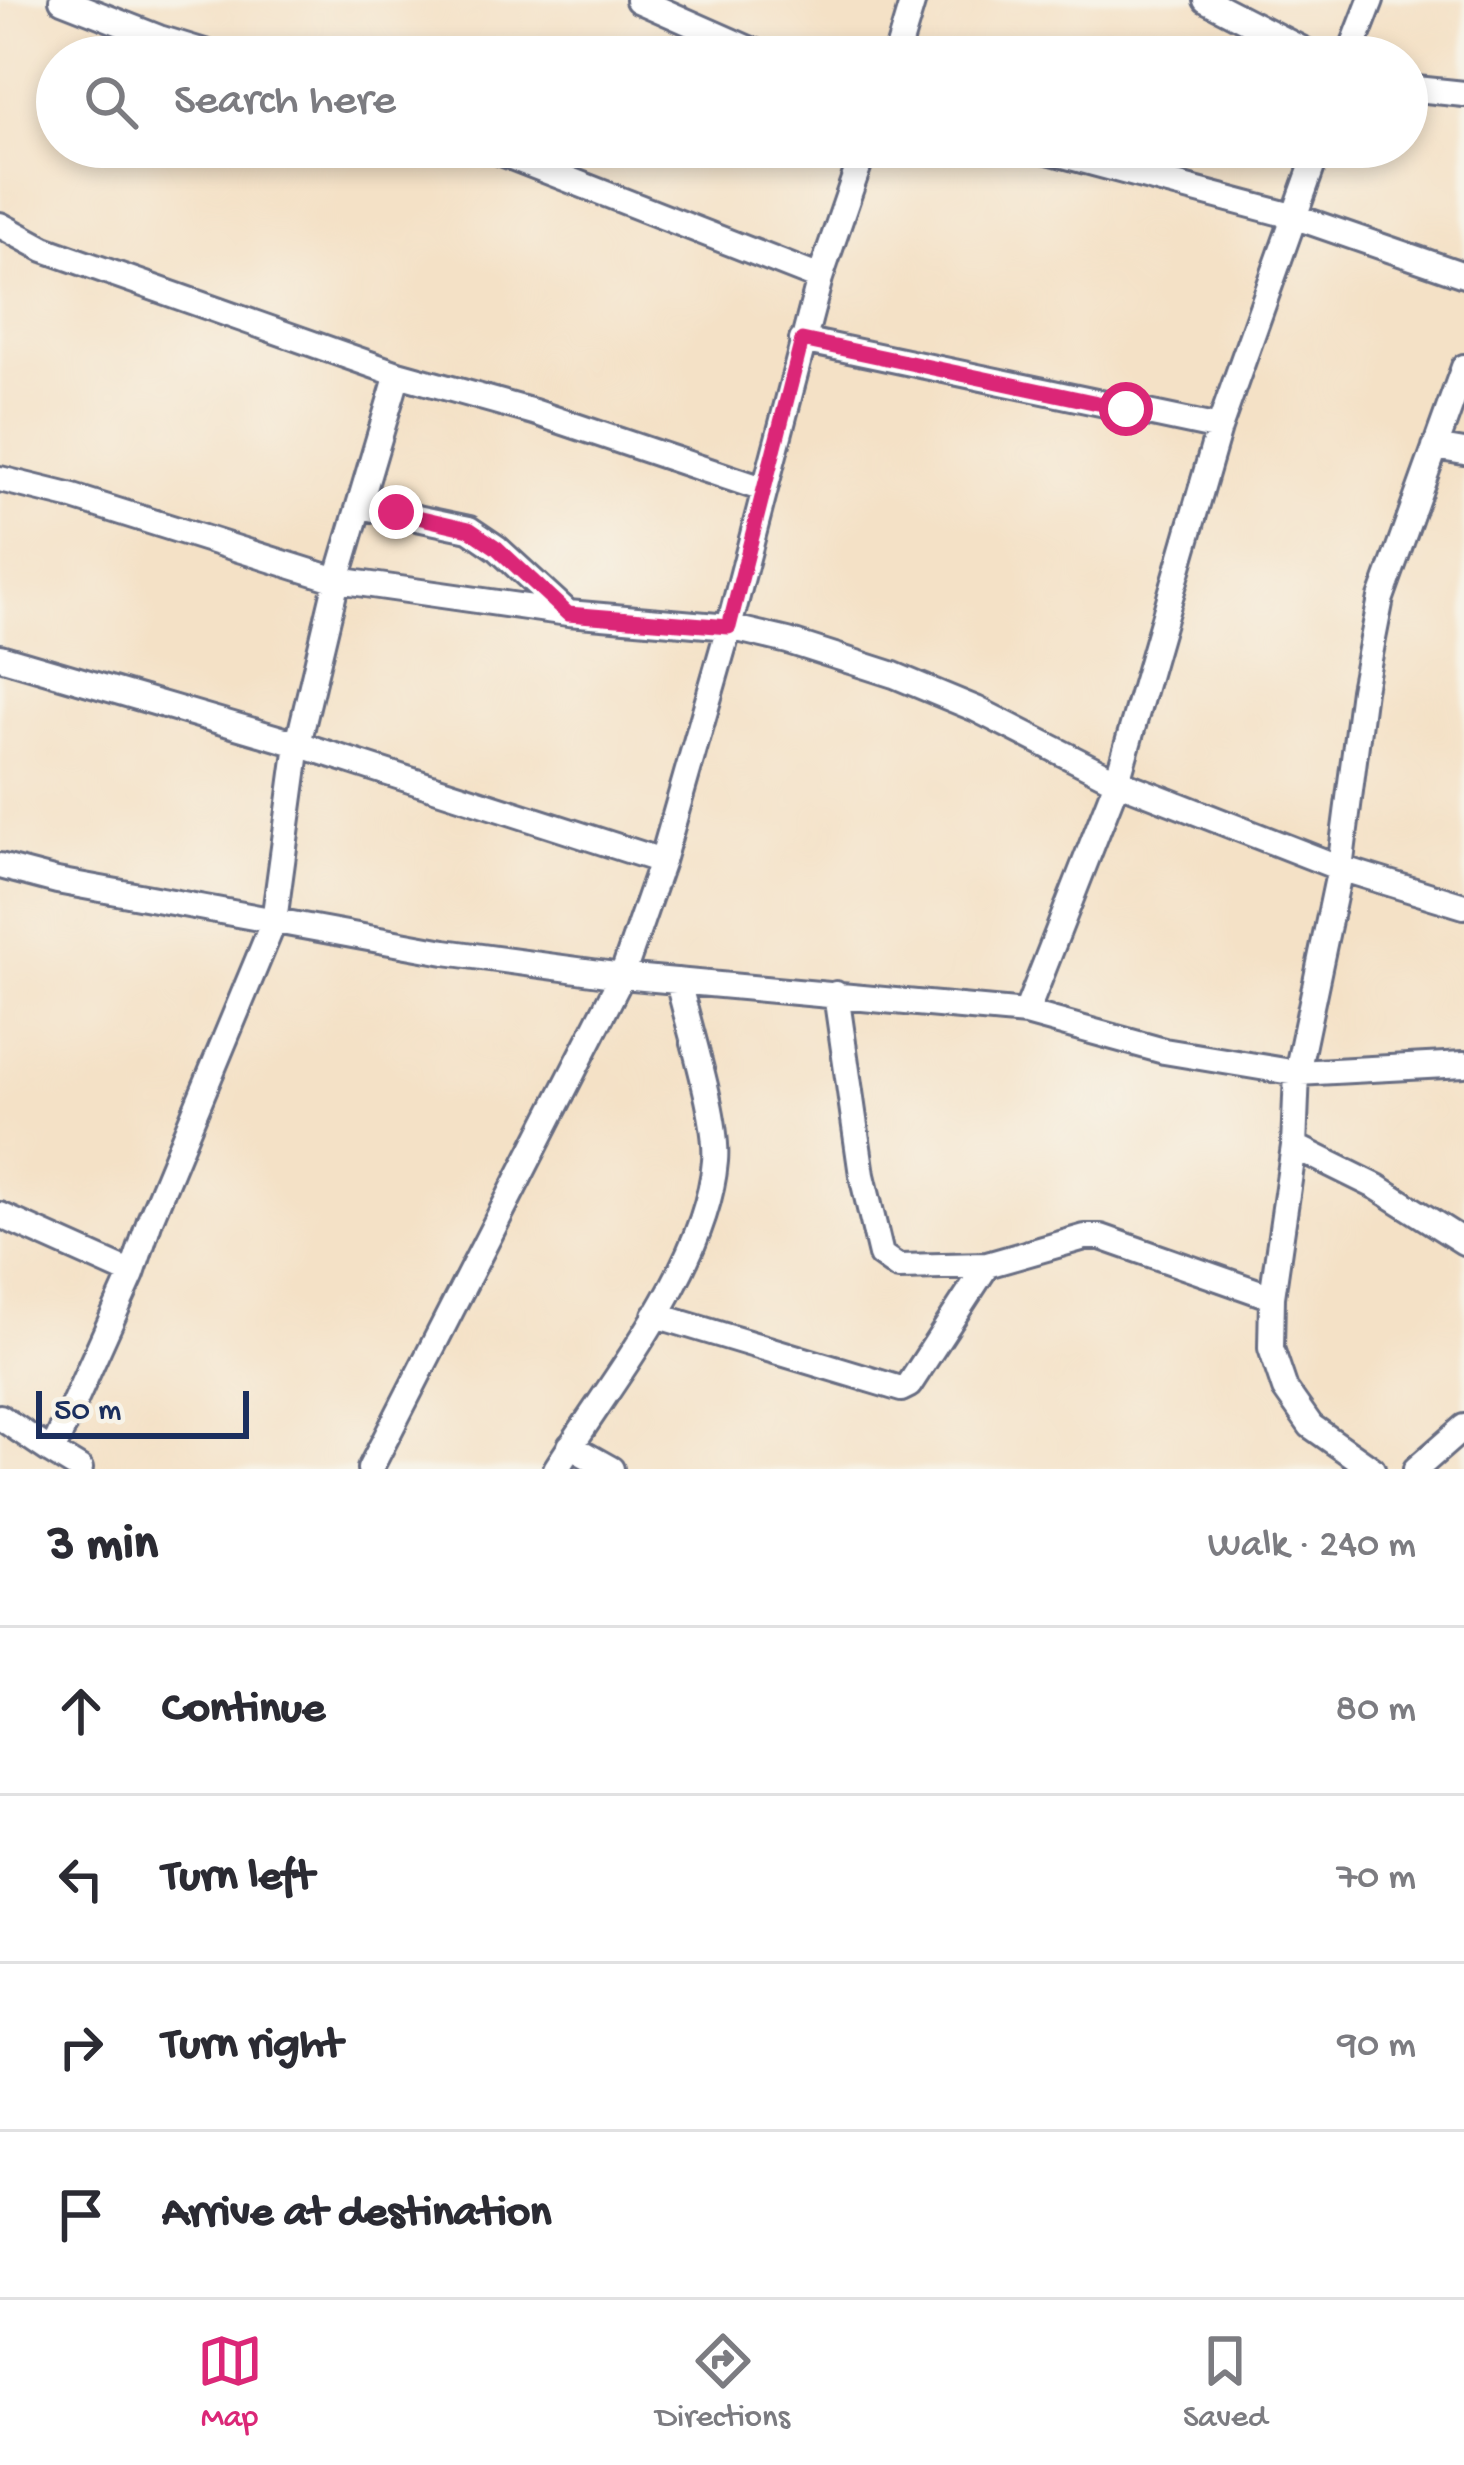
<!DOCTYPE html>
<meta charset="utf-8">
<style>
body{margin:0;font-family:"Gochi Hand",sans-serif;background:#f2f2f3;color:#2b2b33}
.scale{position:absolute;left:36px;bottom:30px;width:213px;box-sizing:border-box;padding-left:12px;border:6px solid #1b2f5e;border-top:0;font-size:33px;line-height:42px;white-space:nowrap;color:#1b2f5e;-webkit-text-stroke:9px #f7f3e8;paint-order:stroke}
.stop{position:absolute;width:36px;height:36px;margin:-27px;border:9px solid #db2777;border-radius:50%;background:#fff}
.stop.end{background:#db2777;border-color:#fff;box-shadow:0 3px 12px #0008}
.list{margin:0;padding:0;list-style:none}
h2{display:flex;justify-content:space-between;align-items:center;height:156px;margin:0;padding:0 48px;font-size:51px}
h2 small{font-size:39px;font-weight:400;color:#7c7c81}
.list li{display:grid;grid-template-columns:78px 1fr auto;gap:36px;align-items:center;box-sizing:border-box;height:168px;padding:0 48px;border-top:3px solid #e1e1e2}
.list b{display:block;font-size:45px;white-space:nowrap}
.list em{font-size:39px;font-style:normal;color:#7c7c81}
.icon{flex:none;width:66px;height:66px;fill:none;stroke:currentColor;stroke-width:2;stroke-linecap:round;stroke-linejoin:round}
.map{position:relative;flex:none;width:1464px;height:1469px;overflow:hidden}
.search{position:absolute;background:#fff;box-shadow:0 6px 18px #0003;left:36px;right:36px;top:36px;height:132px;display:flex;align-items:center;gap:30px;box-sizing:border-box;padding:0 42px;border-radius:66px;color:#7c7c81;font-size:45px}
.sheet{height:828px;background:#fff}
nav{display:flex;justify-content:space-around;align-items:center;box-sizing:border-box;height:168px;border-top:3px solid #e1e1e2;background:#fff;font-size:33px;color:#7c7c81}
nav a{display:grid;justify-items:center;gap:6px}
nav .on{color:#db2777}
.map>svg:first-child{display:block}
</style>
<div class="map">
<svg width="1464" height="1469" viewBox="0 0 1464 1469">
<rect width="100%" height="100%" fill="#f7f3e8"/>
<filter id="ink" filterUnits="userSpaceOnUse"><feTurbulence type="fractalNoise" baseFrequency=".00833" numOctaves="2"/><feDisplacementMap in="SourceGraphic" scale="24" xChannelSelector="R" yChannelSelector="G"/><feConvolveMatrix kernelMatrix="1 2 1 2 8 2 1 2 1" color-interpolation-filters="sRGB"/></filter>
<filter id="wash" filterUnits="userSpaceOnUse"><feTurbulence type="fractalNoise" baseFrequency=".004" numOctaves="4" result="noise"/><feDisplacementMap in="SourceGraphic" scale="48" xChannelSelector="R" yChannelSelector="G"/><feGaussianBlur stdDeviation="2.7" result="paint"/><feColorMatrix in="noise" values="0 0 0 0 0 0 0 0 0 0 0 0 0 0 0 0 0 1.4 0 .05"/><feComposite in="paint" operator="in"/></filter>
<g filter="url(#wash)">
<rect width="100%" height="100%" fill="#f4e1c6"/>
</g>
<g filter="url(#ink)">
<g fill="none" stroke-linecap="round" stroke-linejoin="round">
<g stroke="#676d82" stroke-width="30">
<path id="minor" d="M62 0 159 38 221 57
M638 0 767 57
M1206 0 1317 57
M896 57 913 0
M1349 57 1371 0
M1407 88 1464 94
M486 147 820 278
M1033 147 1296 217 1464 275
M0 225 44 249 398 374 534 412 763 489
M802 340 1219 428
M1435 447 1464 452
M0 479 73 497 337 580 568 613 729 627 788 641 894 675 976 709 1117 781 1340 868 1464 906
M360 506 469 529 497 548 568 613
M0 657 298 744 662 861
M0 866 57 881 445 952 622 976 1026 1013 1164 1051 1297 1073 1464 1064
M836 994 862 1175 881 1255 898 1267 987 1265 1085 1237H1101L1272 1297
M1026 1013 1117 781 1219 428 1319 147
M1294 1146 1377 1187 1464 1242
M0 1215 132 1274
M655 1315 901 1389 909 1385 987 1265
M0 1417 52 1452
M570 1446 611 1469
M80 1469 52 1452 132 1274 150 1220 274 921 298 744 337 580 398 374
M370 1469 622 976 662 861 729 627 820 278 865 147
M556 1469C610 1383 707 1264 715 1161 719 1120 688 1025 678 981
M1372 1469 1311 1426 1285 1389 1271 1348 1272 1297 1294 1146 1297 1073 1340 868 1363 690 1381 598 1464 367
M1416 1469 1464 1427"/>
</g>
<use href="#minor" stroke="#fff" stroke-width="24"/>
</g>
</g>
<g fill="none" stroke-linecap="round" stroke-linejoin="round" filter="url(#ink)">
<path stroke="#db2777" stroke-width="15" d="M396 512 469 529 497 548 568 614 729 627 802 340 1126 409"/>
</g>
</svg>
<div class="scale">50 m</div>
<div class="stop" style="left:1126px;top:409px"></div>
<div class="stop end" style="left:396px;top:512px"></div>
<div class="search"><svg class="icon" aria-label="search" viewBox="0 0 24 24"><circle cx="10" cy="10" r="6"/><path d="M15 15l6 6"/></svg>Search here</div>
</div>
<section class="sheet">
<h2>3 min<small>Walk · 240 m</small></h2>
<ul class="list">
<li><svg class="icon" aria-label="ahead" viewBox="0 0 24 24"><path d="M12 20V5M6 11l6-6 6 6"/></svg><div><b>Continue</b></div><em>80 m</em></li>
<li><svg class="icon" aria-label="left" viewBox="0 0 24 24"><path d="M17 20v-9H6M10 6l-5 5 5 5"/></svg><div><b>Turn left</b></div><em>70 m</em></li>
<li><svg class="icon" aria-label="right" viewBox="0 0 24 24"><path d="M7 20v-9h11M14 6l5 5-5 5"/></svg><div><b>Turn right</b></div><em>90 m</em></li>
<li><svg class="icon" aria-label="arrive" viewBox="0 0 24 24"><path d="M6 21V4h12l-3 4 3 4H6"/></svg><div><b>Arrive at destination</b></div></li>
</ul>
</section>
<nav>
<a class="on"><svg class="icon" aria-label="map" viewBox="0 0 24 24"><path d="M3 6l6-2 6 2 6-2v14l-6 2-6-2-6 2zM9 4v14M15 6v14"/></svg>Map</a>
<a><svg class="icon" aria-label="directions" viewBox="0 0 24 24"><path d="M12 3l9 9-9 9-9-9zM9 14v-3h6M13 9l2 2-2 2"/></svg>Directions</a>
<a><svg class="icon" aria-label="saved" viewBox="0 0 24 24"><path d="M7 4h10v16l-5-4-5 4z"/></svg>Saved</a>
</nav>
